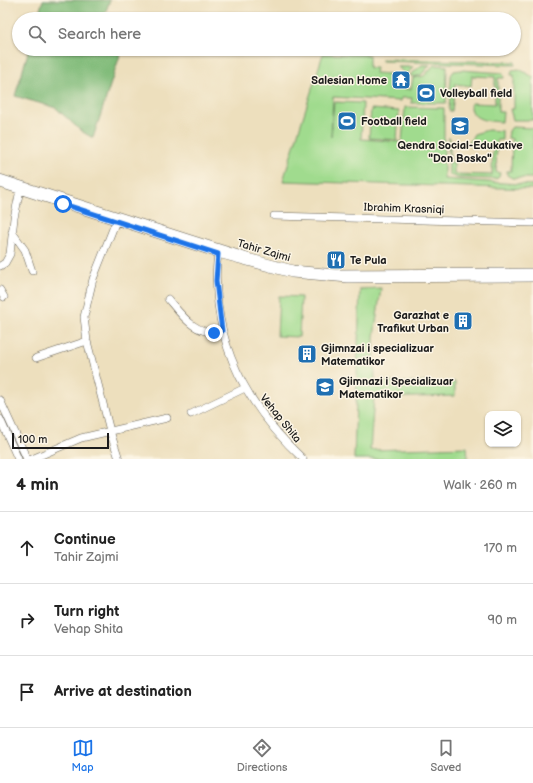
<!DOCTYPE html>
<meta charset="utf-8">
<style>
body{margin:0;font-family:"Balsamiq Sans",sans-serif;background:#f6f6f6;color:#222}
.controls{position:absolute;right:12px;bottom:12px;display:grid;overflow:hidden;border-radius:8px;box-shadow:0 1px 3px #0004}
.controls button{width:36px;height:36px;display:grid;place-items:center;padding:0;border:0;border-bottom:1px solid #e0e0e0;background:#fff;color:#222;font:20px sans-serif}
.scale{position:absolute;left:12px;bottom:10px;width:97px;box-sizing:border-box;padding-left:4px;border:2px solid #1c1c1c;border-top:0;font-size:11px;line-height:14px;white-space:nowrap;color:#1c1c1c;-webkit-text-stroke:3px #fcf5e5;paint-order:stroke}
.stop{position:absolute;width:12px;height:12px;margin:-9px;border:3px solid #1a73e8;border-radius:50%;background:#fff}
.stop.end{background:#1a73e8;border-color:#fff;box-shadow:0 1px 4px #0008}
.list{margin:0;padding:0;list-style:none}
h2{display:flex;justify-content:space-between;align-items:center;height:52px;margin:0;padding:0 16px;font-size:17px}
h2 small{font-size:13px;font-weight:400;color:#767676}
.list li{display:grid;grid-template-columns:26px 1fr auto;gap:12px;align-items:center;box-sizing:border-box;height:72px;padding:0 16px;border-top:1px solid #e0e0e0}
.list b{display:block;font-size:15px;white-space:nowrap}
.list p{margin:0;font-size:13px;white-space:nowrap;color:#767676}
.list em{font-size:13px;font-style:normal;color:#767676}
.icon{flex:none;width:22px;height:22px;fill:none;stroke:currentColor;stroke-width:2;stroke-linecap:round;stroke-linejoin:round}
.map{position:relative;flex:none;width:533px;height:459px;overflow:hidden}
.search{position:absolute;background:#fff;box-shadow:0 1px 3px #0004;left:12px;right:12px;top:12px;height:44px;display:flex;align-items:center;gap:10px;box-sizing:border-box;padding:0 14px;border-radius:22px;color:#767676;font-size:15px}
.sheet{height:268px;background:#fff}
nav{display:flex;justify-content:space-around;align-items:center;box-sizing:border-box;height:56px;border-top:1px solid #e0e0e0;background:#fff;font-size:11px;color:#767676}
nav a{display:grid;justify-items:center;gap:2px}
nav .on{color:#1a73e8}
.map>svg:first-child{display:block}
</style>
<div class="map">
<svg width="533" height="459" viewBox="0 0 533 459">
<rect width="100%" height="100%" fill="#fcf5e5"/>
<filter id="ink" filterUnits="userSpaceOnUse"><feTurbulence type="fractalNoise" baseFrequency=".025" numOctaves="2"/><feDisplacementMap in="SourceGraphic" scale="8" xChannelSelector="R" yChannelSelector="G"/><feConvolveMatrix kernelMatrix="1 2 1 2 8 2 1 2 1" color-interpolation-filters="sRGB"/></filter>
<filter id="wash" filterUnits="userSpaceOnUse"><feTurbulence type="fractalNoise" baseFrequency=".012" numOctaves="4" result="noise"/><feDisplacementMap in="SourceGraphic" scale="16" xChannelSelector="R" yChannelSelector="G"/><feGaussianBlur stdDeviation="0.9" result="paint"/><feColorMatrix in="noise" values="0 0 0 0 0 0 0 0 0 0 0 0 0 0 0 0 0 1.4 0 .05"/><feComposite in="paint" operator="in"/></filter>
<g filter="url(#wash)">
<rect width="100%" height="100%" fill="#eddfbd"/>
<path fill="#a0db8e" stroke="#5e7c55" d="M323 54 369 55V68H376L375 73 390 74 405 89H411L413 78 424 76 434 65 447 66 446 103H411L412 98H401L400 101 333 97 331 137 334 102 363 103 361 139 402 142 405 107 444 108V179L533 185V189L283 181Z
M382 59 515 62V65L382 61Z
M422 65H430L421 75 413 77 410 75Z
M398 67H413L406 75Z
M519 69 533 77V120H513L510 109H514V75H511L512 70Z
M461 70 503 73 504 78H498V112H503L502 122C489 121 469 121 471 103L495 104V77L472 76 471 86 455 84 452 111H449L451 75 454 71Z
M371 109 399 111 397 140 369 138Z
M512 127 533 128V178H512L507 175V171H511L512 139 508 138 509 131Z
M488 130 502 131V140H497L496 172 500 173 499 177 496 179 459 178 449 175 448 138H450V162H454V174L492 175 493 148 470 147 469 143 474 134Z
M381 288 374 337 375 382H455V396L374 398 370 450 467 447 468 459H354L360 289Z
M279 296 301 297 299 337 277 336Z"/>
<path fill="#80bb79" stroke="#4e6c4a" d="M43 0H110L103 19H37Z
M29 49H122L93 138 81 131 56 108 15 96Z"/>
</g>
<g filter="url(#ink)">
<g fill="none" stroke-linecap="round" stroke-linejoin="round">
<g stroke="#656054" stroke-width="8">
<path id="minor" d="M0 178 251 258 293 269 335 273 533 272
M0 184 218 254 292 274 348 279 533 278
M274 216 533 223
M116 221 93 279 84 317 87 341 110 431 119 459
M12 232 25 250 32 271
M219 250C215 267 216 286 218 304 225 367 258 417 303 459
M0 266 5 263 10 254 14 218 20 190
M0 290 4 297
M168 299C183 317 197 337 222 331
M36 358 87 341
M0 400 27 459
M191 414 245 388
M0 419 18 459
M32 459 81 438 167 418"/>
</g>
<use href="#minor" stroke="#fff" stroke-width="7"/>
</g>
</g>
<g fill="none" stroke-linecap="round" stroke-linejoin="round" filter="url(#ink)">
<path stroke="#1a73e8" stroke-width="5" d="M63 204 218 254 216 281 222 331 214 333"/>
</g>
<defs>
<g id="temple-square" transform="scale(1)"><rect x="-9" y="-9" width="18" height="18" rx="4" fill="#1f6fb2" stroke="#fcf5e5"/><path d="M0-6L5-2H3V0L6.5 2.5H4V6H1.5V3h-3V6H-4V2.5H-6.5L-3 0V-2H-5Z" fill="#fff"/></g>
<g id="stadium-square" transform="scale(1)"><rect x="-9" y="-9" width="18" height="18" rx="4" fill="#1f6fb2" stroke="#fcf5e5"/><path d="M0-5a6.5 5 0 1 0 0 10a6.5 5 0 1 0 0-10ZM-3.5-1.8h7v3.6h-7Z" fill="#fff"/></g>
<g id="school-square" transform="scale(1)"><rect x="-9" y="-9" width="18" height="18" rx="4" fill="#1f6fb2" stroke="#fcf5e5"/><path d="M0-5L7-2L0 1L-7-2ZM-4 1L0 2.5L4 1V4Q0 6-4 4Z" fill="#fff"/></g>
<g id="restaurant-square" transform="scale(1)"><rect x="-9" y="-9" width="18" height="18" rx="4" fill="#1f6fb2" stroke="#fcf5e5"/><path d="M-5-6h1v4h1v-4h1v4h1v-4h1v5L-1.5 .5V6h-2V.5L-5-1ZM5-6V6H3V1.5H1.5Q1.5-4 5-6Z" fill="#fff"/></g>
<g id="building-square" transform="scale(1)"><rect x="-9" y="-9" width="18" height="18" rx="4" fill="#1f6fb2" stroke="#fcf5e5"/><path d="M-4-6H4V6H1V3H-1V6H-4ZM-2.5-4.3h1.7v1.8h-1.7ZM.8-4.3h1.7v1.8H.8ZM-2.5-1h1.7V.8h-1.7ZM.8-1h1.7V.8H.8Z" fill="#fff"/></g>
</defs>
<g fill-rule="evenodd">
<use href="#temple-square" x="401" y="80"/>
<use href="#stadium-square" x="426" y="93"/>
<use href="#stadium-square" x="347" y="121"/>
<use href="#school-square" x="460" y="126"/>
<use href="#restaurant-square" x="336" y="260"/>
<use href="#building-square" x="463" y="321"/>
<use href="#building-square" x="307" y="354"/>
<use href="#school-square" x="325" y="387"/>
</g>
<g text-anchor="middle" stroke-width="3" stroke-linejoin="round" paint-order="stroke">
<g font-size="11" font-weight="bold" fill="#1c1c1c" stroke="#fcf5e5" text-anchor="start">
<text x="387" y="84" text-anchor="end">Salesian Home</text>
<text x="440" y="97">Volleyball field</text>
<text x="361" y="125">Football field</text>
<text x="460" y="149" text-anchor="middle">Qendra Social-Edukative<tspan x="460" dy="13">"Don Bosko"</tspan></text>
<text x="350" y="264">Te Pula</text>
<text x="449" y="319" text-anchor="end">Garazhat e<tspan x="449" dy="13">Trafikut Urban</tspan></text>
<text x="321" y="352">Gjimnzai i specializuar<tspan x="321" dy="13">Matematikor</tspan></text>
<text x="339" y="385">Gjimnazi i Specializuar<tspan x="339" dy="13">Matematikor</tspan></text>
</g>
<g font-size="11" fill="#1c1c1c" stroke="#fcf5e5">
<text transform="translate(404 208) rotate(2)" y="4">Ibrahim Krasniqi</text>
<text transform="translate(264 250) rotate(16)" y="4">Tahir Zajmi</text>
<text transform="translate(281 418) rotate(51)" y="4">Vehap Shita</text>
</g>
</g>
</svg>
<div class="controls">
<button><svg class="icon" aria-label="layers" viewBox="0 0 24 24"><path d="M12 4l9 5-9 5-9-5zM3 14l9 5 9-5"/></svg></button>
</div>
<div class="scale">100 m</div>
<div class="stop" style="left:63px;top:204px"></div>
<div class="stop end" style="left:214px;top:333px"></div>
<div class="search"><svg class="icon" aria-label="search" viewBox="0 0 24 24"><circle cx="10" cy="10" r="6"/><path d="M15 15l6 6"/></svg>Search here</div>
</div>
<section class="sheet">
<h2>4 min<small>Walk · 260 m</small></h2>
<ul class="list">
<li><svg class="icon" aria-label="ahead" viewBox="0 0 24 24"><path d="M12 20V5M6 11l6-6 6 6"/></svg><div><b>Continue</b><p>Tahir Zajmi</p></div><em>170 m</em></li>
<li><svg class="icon" aria-label="right" viewBox="0 0 24 24"><path d="M7 20v-9h11M14 6l5 5-5 5"/></svg><div><b>Turn right</b><p>Vehap Shita</p></div><em>90 m</em></li>
<li><svg class="icon" aria-label="arrive" viewBox="0 0 24 24"><path d="M6 21V4h12l-3 4 3 4H6"/></svg><div><b>Arrive at destination</b></div></li>
</ul>
</section>
<nav>
<a class="on"><svg class="icon" aria-label="map" viewBox="0 0 24 24"><path d="M3 6l6-2 6 2 6-2v14l-6 2-6-2-6 2zM9 4v14M15 6v14"/></svg>Map</a>
<a><svg class="icon" aria-label="directions" viewBox="0 0 24 24"><path d="M12 3l9 9-9 9-9-9zM9 14v-3h6M13 9l2 2-2 2"/></svg>Directions</a>
<a><svg class="icon" aria-label="saved" viewBox="0 0 24 24"><path d="M7 4h10v16l-5-4-5 4z"/></svg>Saved</a>
</nav>
